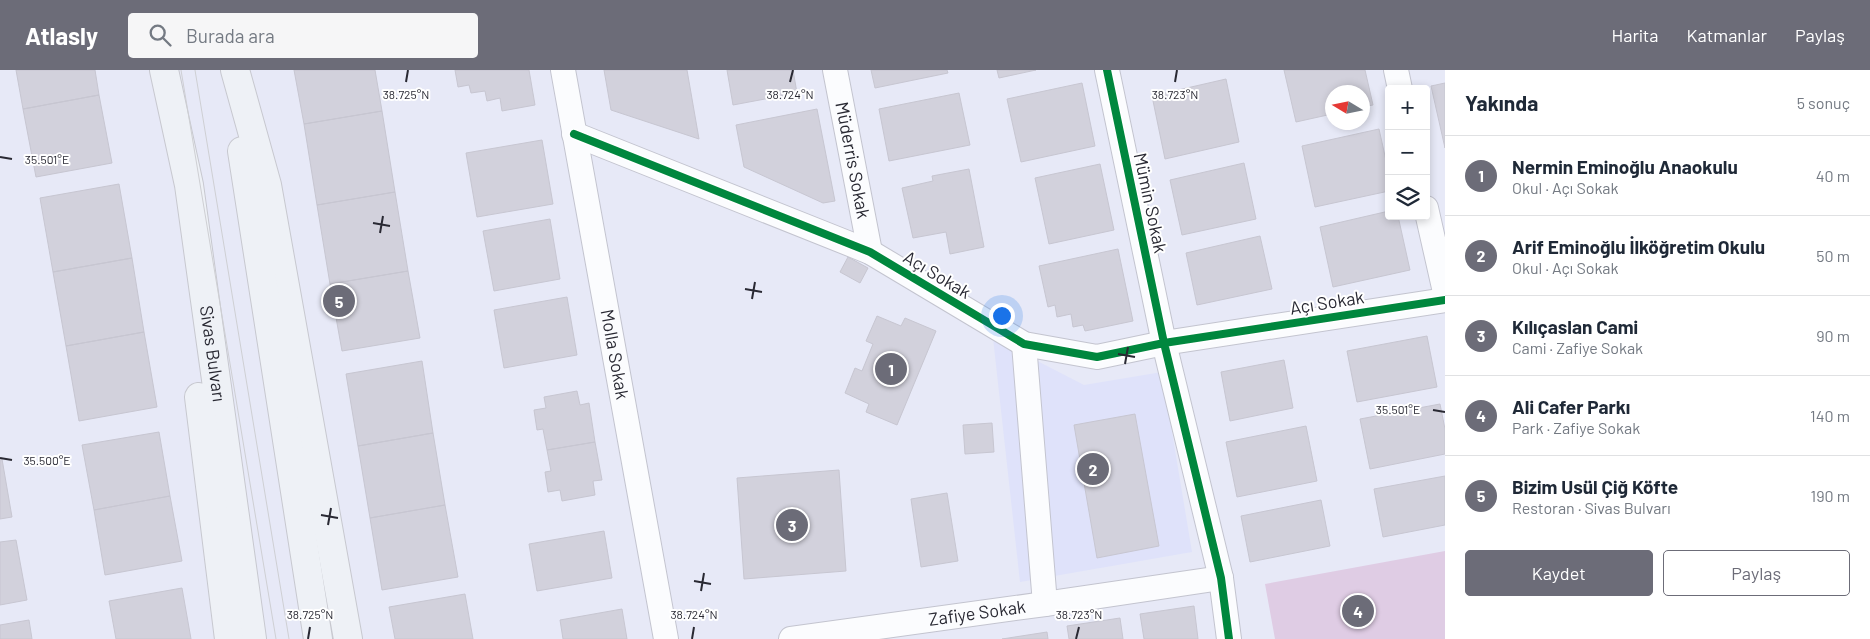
<!DOCTYPE html>
<html lang="tr">
<meta charset="utf-8">
<style>
body{margin:0;font-family:Barlow,sans-serif;background:#f6f6f7;color:#1f2937}
.controls{position:absolute;right:15px;top:15px;display:grid;overflow:hidden;border-radius:5px;box-shadow:0 2px 8px #0003}
.controls button{width:45px;height:45px;display:grid;place-items:center;padding:0;border:0;border-bottom:1px solid #e0e1e3;background:#fff;color:#1f2937;font:25px sans-serif}
.compass{position:absolute;left:1325px;top:15px;width:45px;height:45px;border-radius:50%;background:#fff;box-shadow:0 2px 8px #0003;rotate:280deg}
.you{position:absolute;left:1001px;top:245px;width:18px;height:18px;margin:-12px;border:4px solid #fff;border-radius:50%;background:#1a73e8;box-shadow:0 0 0 8px #1a73e833}
.badge{display:grid;place-items:center;width:32px;height:32px;border-radius:50%;background:#6c6c78;color:#fff;font-size:16px;font-weight:700}
.pin{position:absolute;translate:-50% -50%;border:2px solid #fff;box-shadow:0 1px 5px #0006}
.list{margin:0;padding:0;list-style:none}
h2{display:flex;justify-content:space-between;align-items:center;height:65px;margin:0;padding:0 20px;font-size:21px}
h2 small{font-size:16px;font-weight:400;color:#747a83}
.list li{display:grid;grid-template-columns:32px 1fr auto;gap:15px;align-items:center;box-sizing:border-box;height:80px;padding:0 20px;border-top:1px solid #e0e1e3}
.list b{display:block;font-size:19px;white-space:nowrap}
.list p{margin:0;font-size:16px;white-space:nowrap;color:#747a83}
.list em{font-size:16px;font-style:normal;color:#747a83}
.actions{display:flex;gap:10px;padding:15px 20px}
.actions a{flex:1;padding:11px 0;border:1px solid #6c6c78;border-radius:5px;text-align:center;font-size:18px;color:#6c6c78}
.actions .main{background:#6c6c78;color:#fff}
.icon{flex:none;width:28px;height:28px;fill:none;stroke:currentColor;stroke-width:2;stroke-linecap:round;stroke-linejoin:round}
.map{position:relative;flex:none;width:1445px;height:569px;overflow:hidden}
header{display:flex;align-items:center;gap:30px;box-sizing:border-box;height:70px;padding:0 25px;background:#6c6c78;color:#fff}
header strong{font-size:24px}
nav{display:flex;gap:28px;margin-inline-start:auto;font-size:18px}
.search{width:350px;height:45px;background:#f6f6f7;display:flex;align-items:center;gap:12px;box-sizing:border-box;padding:0 18px;border-radius:5px;color:#747a83;font-size:19px}
main{display:flex}
aside{flex:1;background:#fff}
.map>svg:first-child{display:block}
</style>
<header>
<strong>Atlasly</strong>
<div class="search"><svg class="icon" aria-label="search" viewBox="0 0 24 24"><circle cx="10" cy="10" r="6"/><path d="M15 15l6 6"/></svg>Burada ara</div>
<nav><a>Harita</a><a>Katmanlar</a><a>Paylaş</a></nav>
</header>
<main>
<div class="map">
<svg width="1445" height="569" viewBox="0 0 1445 569">
<rect width="100%" height="100%" fill="#e7e9f7"/>
<path fill="#dfe2fa" d="M993 268 1084 315 1162 302 1192 482 1020 512Z"/>
<path fill="#dfcce4" d="M1445 481V569H1275L1265 514Z"/>
<path fill="#d2d1dc" stroke="#c7c6d1" d="M16 0H95L99 25 23 39Z
M294 0H375L382 41 304 54Z
M455 0H529L535 35 502 41 500 28 487 31 485 21 471 23 469 15 458 17Z
M604 0H687L699 69 611 40Z
M727 0H793L797 23 733 35Z
M871 0H947L948 3 875 18Z
M997 0H1036L999 8Z
M1284 0H1365L1373 35 1362 37V22H1332V44L1296 52Z
M1226 9 1239 72 1165 89 1152 26Z
M1082 13 1095 76 1021 92 1007 29Z
M1445 13V78L1431 16Z
M959 23 970 75 889 91 879 39Z
M99 25 112 93 36 107 23 39Z
M817 39 835 131 823 133 744 97 736 55Z
M382 41 395 122 317 135 304 54Z
M1379 59 1389 104V121L1315 137 1302 76Z
M542 70 553 134 477 147 466 83Z
M1244 93 1256 149 1182 165 1170 110Z
M1100 94 1114 160 1049 174 1035 108Z
M969 99 984 177 950 184 946 162 913 168 902 118 933 111 932 106Z
M119 114 132 188 53 202 40 128Z
M395 122 408 201 330 214 317 135Z
M1389 141V146H1398L1410 200 1333 217 1320 157Z
M550 149 560 209 494 221 483 161Z
M1260 166 1272 219 1197 235 1186 183Z
M1118 179 1133 251 1085 261 1083 255 1073 257 1071 244 1057 247 1055 235 1048 237 1039 196Z
M848 187 868 198 860 213 840 202Z
M132 188 144 262 66 276 53 202Z
M408 201 420 268 342 281 330 214Z
M567 227 577 285 504 298 494 240Z
M877 246 901 256 905 248 936 261 897 355 866 342 869 334 845 323 855 298 862 301 873 274 866 271Z
M144 262 157 337 79 351 66 276Z
M1427 266 1437 317 1357 332 1347 281Z
M1284 290 1293 338 1230 351 1221 302Z
M422 291 433 363 358 376 346 304Z
M577 321 580 335 589 333 595 372 547 380 543 359 537 360 534 340 546 338 544 327Z
M1440 334 1445 359V384L1370 399 1360 349Z
M1135 344 1159 476 1097 488 1074 355Z
M992 353 994 382 965 384 963 355Z
M1306 356 1317 411 1237 427 1226 372Z
M159 362 170 426 94 440 82 375Z
M433 363 445 435 370 448 358 376Z
M595 372 602 410 593 411 595 425 562 431 560 420 548 422 545 402 551 401 547 380Z
M2 389 12 447 0 449V390Z
M839 400 846 501 744 509 737 408Z
M1445 406V455L1383 467 1374 419Z
M947 423 958 491 921 497 911 429Z
M170 426 182 491 105 505 94 440Z
M1321 430 1330 476 1250 492 1241 446Z
M445 435 458 507 382 520 370 448Z
M604 461 612 508 537 521 529 474Z
M16 470 27 530 0 535V472Z
M182 518 191 569H116L109 531Z
M465 524 473 569H395L389 537Z
M1194 536 1198 569H1144L1140 544Z
M622 539 627 569H563L560 550Z
M1120 548 1123 569H1069L1067 556Z
M29 550 32 569H0V555Z
M1047 562 1048 569H1002Z"/>
<g fill="none" stroke-linecap="round" stroke-linejoin="round">
<g stroke="#c3c4cf" stroke-width="26">
<g id="minor">
<path id="s1" d="M563 0 666 569"/>
<path id="s2" d="M835 0 870 182"/>
<path d="M1107 0 1164 273 1221 508 1229 569"/>
<path d="M1396 0 1400 19"/>
<path d="M574 64 870 182 1024 274 1097 287 1164 273 1445 230"/>
<path d="M1426 138 1445 222"/>
<path d="M1024 274 1045 534"/>
<path id="s3" d="M791 569 1045 534 1221 508"/>
</g>
</g>
<g stroke="#c7c8cf" stroke-width="30">
<g id="trunk">
<path id="s4" d="M164 0 189 115 252 569"/>
<path d="M235 0 267 115 348 569"/>
<path d="M242 81 318 569"/>
<path d="M199 327 229 569"/>
</g>
</g>
<use href="#minor" stroke="#fbfcfe" stroke-width="24"/>
<use href="#trunk" stroke="#eef1f6" stroke-width="28"/>
<path stroke="#cecfd3" stroke-width="1" d="M181 0 276 569
M195 0 289 569"/>
<g stroke="#fff" stroke-width="11">
<path id="cycleway" d="M1107 0 1164 273 1221 508 1229 569
M574 64 870 182 1024 274 1097 287 1164 273 1445 230"/>
</g>
<use href="#cycleway" stroke="#00873e" stroke-width="8"/>
</g>
<path fill="none" stroke="#292933" stroke-width="2" d="M406 12 408 0M790 12 793 0M1175 12 1177 0M0 87 12 89M373 153 390 156M380 163 383 146M745 219 762 222M752 229 755 212M1118 284 1135 287M1125 294 1128 277M1433 340 1445 342M0 388 12 390M321 445 338 448M328 455 331 438M694 511 711 514M701 521 704 503M308 569 310 557M692 569 694 557M1076 569 1079 557"/>
<g text-anchor="middle" stroke-width="4" stroke-linejoin="round" paint-order="stroke">
<g font-size="18" fill="#292933" stroke="#fff">
<text dy="6" stroke="none"><textPath href="#s2" startOffset="92">Müderris Sokak</textPath></text>
<text transform="translate(1150 133) rotate(78)" y="6">Mümin Sokak</text>
<text transform="translate(937 205) rotate(31)" y="6">Açı Sokak</text>
<text transform="translate(1327 233) rotate(-9)" y="6">Açı Sokak</text>
<text dy="6" stroke="none"><textPath href="#s4" startOffset="288">Sivas Bulvarı</textPath></text>
<text dy="6" stroke="none"><textPath href="#s1" startOffset="289">Molla Sokak</textPath></text>
<text dy="6" stroke="none"><textPath href="#s3" startOffset="188">Zafiye Sokak</textPath></text>
</g>
</g>
<g font-size="12" text-anchor="middle" fill="#292933" stroke="#fff" stroke-width="4" stroke-linejoin="round" paint-order="stroke">
<text x="406" y="29">38.725°N</text>
<text x="790" y="29">38.724°N</text>
<text x="1175" y="29">38.723°N</text>
<text x="47" y="94">35.501°E</text>
<text x="1398" y="344">35.501°E</text>
<text x="47" y="395">35.500°E</text>
<text x="1079" y="549">38.723°N</text>
<text x="310" y="549">38.725°N</text>
<text x="694" y="549">38.724°N</text>
</g>
</svg>
<div class="controls">
<button>+</button>
<button>−</button>
<button><svg class="icon" aria-label="layers" viewBox="0 0 24 24"><path d="M12 4l9 5-9 5-9-5zM3 14l9 5 9-5"/></svg></button>
</div>
<svg class="compass" viewBox="-18 -18 36 36"><path d="M0-13l5 13h-10z" fill="#e53935"/><path d="M0 13l5-13h-10z" fill="#747a83"/></svg>
<div class="you"></div>
<div class="pin badge" style="left:891px;top:299px">1</div>
<div class="pin badge" style="left:1093px;top:399px">2</div>
<div class="pin badge" style="left:792px;top:455px">3</div>
<div class="pin badge" style="left:1358px;top:541px">4</div>
<div class="pin badge" style="left:339px;top:231px">5</div>
</div>
<aside>
<h2>Yakında<small>5 sonuç</small></h2>
<ul class="list">
<li><span class="badge">1</span><div><b>Nermin Eminoğlu Anaokulu</b><p>Okul · Açı Sokak</p></div><em>40 m</em></li>
<li><span class="badge">2</span><div><b>Arif Eminoğlu İlköğretim Okulu</b><p>Okul · Açı Sokak</p></div><em>50 m</em></li>
<li><span class="badge">3</span><div><b>Kılıçaslan Cami</b><p>Cami · Zafiye Sokak</p></div><em>90 m</em></li>
<li><span class="badge">4</span><div><b>Ali Cafer Parkı</b><p>Park · Zafiye Sokak</p></div><em>140 m</em></li>
<li><span class="badge">5</span><div><b>Bizim Usül Çiğ Köfte</b><p>Restoran · Sivas Bulvarı</p></div><em>190 m</em></li>
</ul>
<div class="actions"><a class="main">Kaydet</a><a>Paylaş</a></div>
</aside>
</main>
